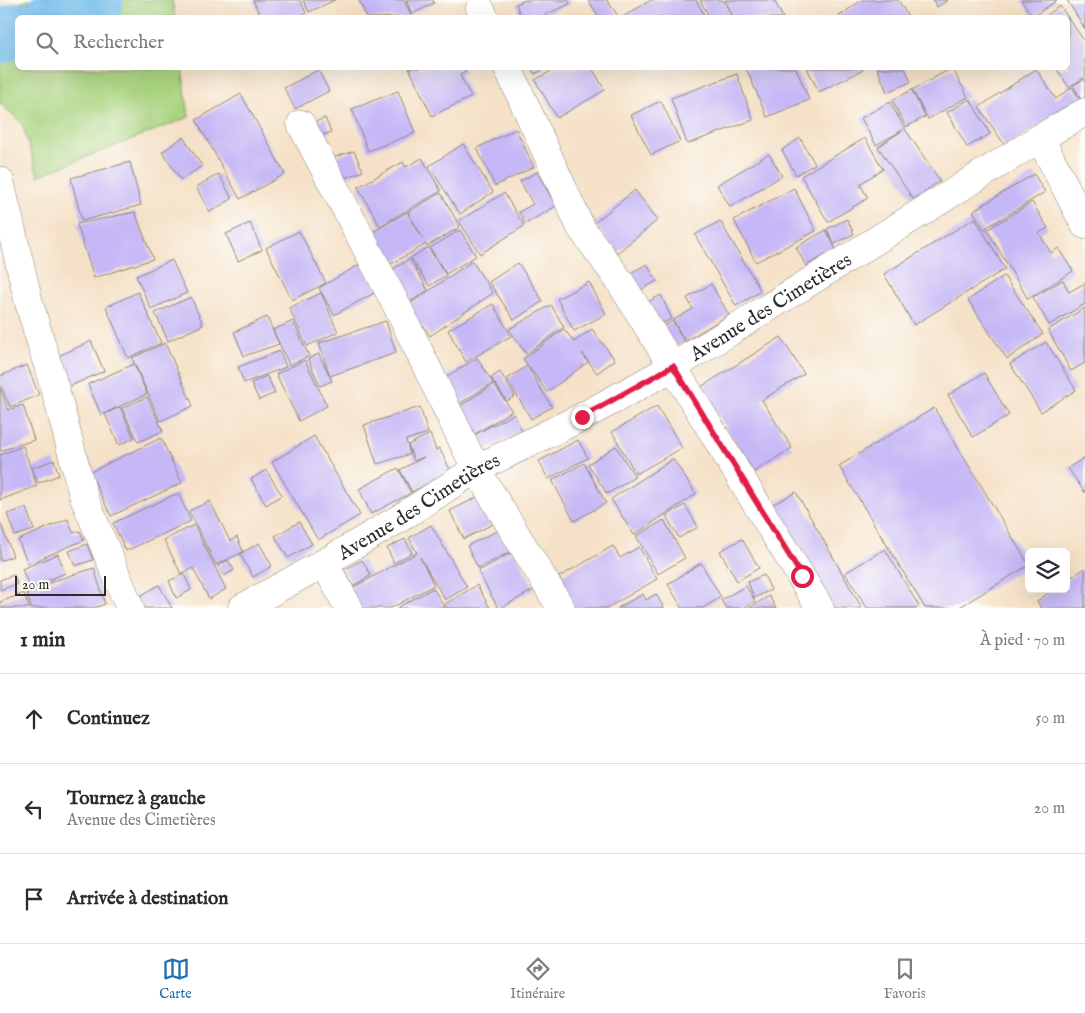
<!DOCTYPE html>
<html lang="fr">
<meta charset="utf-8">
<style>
body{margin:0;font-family:"IM FELL English",serif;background:#f7f7f7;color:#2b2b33}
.controls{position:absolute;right:15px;bottom:15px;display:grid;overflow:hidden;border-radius:8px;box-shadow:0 5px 20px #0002}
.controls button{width:45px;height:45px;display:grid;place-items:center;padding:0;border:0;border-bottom:1px solid #e1e1e2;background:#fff;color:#2b2b33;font:25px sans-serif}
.scale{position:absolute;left:15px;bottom:12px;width:91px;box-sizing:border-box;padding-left:5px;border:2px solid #2b2b2b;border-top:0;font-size:14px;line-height:18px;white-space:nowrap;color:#2b2b2b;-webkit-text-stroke:4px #fdfcf7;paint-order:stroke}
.stop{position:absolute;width:15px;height:15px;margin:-11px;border:4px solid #e11d48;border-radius:50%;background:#fff}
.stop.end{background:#e11d48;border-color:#fff;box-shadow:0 1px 5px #0008}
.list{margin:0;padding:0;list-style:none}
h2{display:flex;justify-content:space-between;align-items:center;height:65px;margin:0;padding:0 20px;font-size:21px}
h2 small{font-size:16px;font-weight:400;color:#7c7c81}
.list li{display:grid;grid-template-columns:32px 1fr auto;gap:15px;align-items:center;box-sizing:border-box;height:90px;padding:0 20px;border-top:1px solid #e1e1e2}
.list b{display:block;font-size:19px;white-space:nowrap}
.list p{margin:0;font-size:16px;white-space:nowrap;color:#7c7c81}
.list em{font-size:16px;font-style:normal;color:#7c7c81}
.icon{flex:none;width:28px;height:28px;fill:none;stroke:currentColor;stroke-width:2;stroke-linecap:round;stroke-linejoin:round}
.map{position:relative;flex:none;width:1085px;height:608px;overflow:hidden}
.search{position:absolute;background:#fff;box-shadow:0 5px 20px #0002;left:15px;right:15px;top:15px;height:55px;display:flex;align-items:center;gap:12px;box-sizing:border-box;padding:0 18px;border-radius:8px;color:#7c7c81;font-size:19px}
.sheet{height:335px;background:#fff}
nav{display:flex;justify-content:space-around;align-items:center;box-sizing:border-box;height:70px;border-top:1px solid #e1e1e2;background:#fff;font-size:14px;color:#7c7c81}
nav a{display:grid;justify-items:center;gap:2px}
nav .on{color:#1f6fb2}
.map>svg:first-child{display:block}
</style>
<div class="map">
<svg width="1085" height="608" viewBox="0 0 1085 608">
<rect width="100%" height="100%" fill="#fdfcf7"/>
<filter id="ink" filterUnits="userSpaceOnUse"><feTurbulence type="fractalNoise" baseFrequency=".02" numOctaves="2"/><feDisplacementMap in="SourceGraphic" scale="10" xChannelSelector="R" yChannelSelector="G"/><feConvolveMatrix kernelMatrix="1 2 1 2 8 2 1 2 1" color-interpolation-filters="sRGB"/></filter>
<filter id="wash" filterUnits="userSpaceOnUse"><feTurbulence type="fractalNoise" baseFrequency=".0096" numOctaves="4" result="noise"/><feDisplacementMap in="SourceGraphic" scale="20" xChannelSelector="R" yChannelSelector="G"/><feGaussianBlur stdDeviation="1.12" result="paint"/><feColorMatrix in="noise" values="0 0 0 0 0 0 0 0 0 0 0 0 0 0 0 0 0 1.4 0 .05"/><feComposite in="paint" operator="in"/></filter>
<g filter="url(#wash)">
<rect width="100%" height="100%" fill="#f5e1c7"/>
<path fill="#a9d37f" stroke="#6a7f55" d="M29 0H172L175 17 18 18V68H182L189 117 38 176 22 123 0 103V10Z"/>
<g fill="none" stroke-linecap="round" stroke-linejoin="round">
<path stroke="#75beee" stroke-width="55" d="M50 18 96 0
M0 36 18 30"/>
</g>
<g id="blocks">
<path fill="#c6b8f6" d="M253 0H300L306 13 297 18H261Z
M303 0H335L309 12Z
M359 0H404L412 17 367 18Z
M406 0H433L434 3 412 14Z
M525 0H568L570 4 538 18H521L516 4Z
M588 0H607L618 16 616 18H600Z
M651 0H696L706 18H621Z
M700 0H723L733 18H710Z
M725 0H774L783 18H734Z
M862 0H898L909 18H840L839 16Z
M933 0H948L937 7Z
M1021 0H1057L1033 17Z
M1067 0H1085V29Z
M1060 6 1085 42V77L1069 87 1056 68H1068V18H1043Z
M409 68H464L466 72 460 75 471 97 432 116Z
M531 68H546L535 74Z
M557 68H592L605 90 557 118 535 80Z
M746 68H796L809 100 767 117Z
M807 68H862L863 70 819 92Z
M877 68H905L911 82 887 92Z
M952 68 968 97 928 119 912 90Z
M1036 69 1056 99 1072 87 1080 99 1006 147 979 107Z
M318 70 329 91 295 109 284 88Z
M737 74 753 120 687 144 671 98Z
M1085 79V98L1081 100 1073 85Z
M912 90 925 117 906 127 892 100Z
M398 91 415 133 368 151 352 109Z
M241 94 285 174 240 199 196 120Z
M970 99 990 134 967 147 947 112Z
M661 101 680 141 651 155 631 115Z
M890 102 905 129 940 181 913 199 878 147 903 130 876 145 861 118Z
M325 118 331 132 315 138 310 124Z
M516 129 534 167 495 186 477 148Z
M183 137 202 166 181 180 162 152Z
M800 138 815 164 796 175 782 150Z
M865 138 883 169 860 184 868 198 828 222 801 176Z
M463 144 493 192 460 214 429 166Z
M354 151 363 171 333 182 325 160Z
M769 154 782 176 730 207 717 185Z
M422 158 441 191 380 226 358 187 403 162 406 167Z
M130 162 141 205 82 221 71 178Z
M537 172 556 206 525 224 519 212 533 204 520 181Z
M219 174 232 199 210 212 196 187Z
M1034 174 1045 192 984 229 973 211Z
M794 188 816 231 756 262 734 220Z
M635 190 658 220 617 253 594 223Z
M441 193 460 227 427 246 426 244 389 265 371 233 407 212 423 239 408 212Z
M504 193 524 226 480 254 459 221Z
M1032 202 1048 228 1039 233 1051 253 1058 248 1073 271 1028 299 987 230Z
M135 212 153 259 94 278 77 224Z
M975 218 1005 269 914 325 884 274Z
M847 219 854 234 834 244 827 229Z
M720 221 761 291 736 306 695 235Z
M250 223 262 250 238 261 226 234Z
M460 230 476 256 446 274 430 248Z
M826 230 836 249 806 266 796 247Z
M299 231 326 283 292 300 266 248Z
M428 247 446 275 429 286 411 258Z
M410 259 428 290 410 302 391 270Z
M172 260 187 293 151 309 136 276Z
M472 261 493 293 430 336 424 326 415 332 401 310Z
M362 263 378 291 334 315 319 288Z
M518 263 543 301 514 320 489 282Z
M647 264 657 281 637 292 627 275Z
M1004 276 1043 334 1007 359 968 300Z
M1063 280 1069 292 1085 283V304L1049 325 1033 297Z
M589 282 606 314 574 331 557 299Z
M711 284 729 315 685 341 673 320 693 309 687 298Z
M138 292 161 343 128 358 106 307Z
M321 293 338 332 307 346 289 308Z
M661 295 672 319 655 327 644 304Z
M191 297 203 325 168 341 155 313Z
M493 304 511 336 466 362 448 330Z
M551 305 564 327 526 354 509 329Z
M1085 308V363L1071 371 1048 330Z
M267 317 279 344 244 356 234 332Z
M293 321 309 356 289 365 273 330Z
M386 321 396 353 330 376 319 343Z
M673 321 684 341 667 350 656 330Z
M564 329 574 342 592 329 615 360 597 373 582 353 588 362 547 392 523 359Z
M781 337 804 374 762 400 792 448 754 472 701 387Z
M91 341 104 371 66 388 54 358Z
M1046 342 1076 390 1041 412 1010 364Z
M165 343 193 406 160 421 132 358Z
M280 351 286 367 244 383 238 367Z
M319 354 332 381 320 386 308 359Z
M477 358 493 383 454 407 439 381Z
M305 360 327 406 299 421 276 374Z
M134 364 147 394 101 415 88 384Z
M27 365 39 395 10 407 0 384V376Z
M527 366 552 407 531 419 507 379Z
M500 372 515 396 507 401 491 378Z
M984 373 1009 415 973 437 948 395Z
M267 376 275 393 259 400 251 383Z
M494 384 512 411 474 435 457 408Z
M0 388 8 410 23 405 34 440 0 451Z
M147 397 163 431 138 442 122 408Z
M657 406 682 448 636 474 612 432Z
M120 407 134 438 119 445 105 414Z
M420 407 428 433 406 440 410 454 377 464 364 425Z
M934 408 1029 565 958 608H925L839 466Z
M514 414 522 431 472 457 464 440Z
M430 434 436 450 439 448 451 471 412 492 400 470 424 457 414 461 408 445Z
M314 436 360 515 318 540 272 462Z
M161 438 182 483 111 516 90 472Z
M578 440 588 458 548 479 539 461Z
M23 446 37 486 0 500V455Z
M616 446 635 477 607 494 588 464Z
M1085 457V493L1068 468Z
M673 459 696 494 634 535 611 499Z
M54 460 59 475 38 483 32 468Z
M584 463 606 503 574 521 552 480Z
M398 468 411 493 371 514 359 489Z
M266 470 282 495 266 505 251 479Z
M489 491 504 518 464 539 450 511Z
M796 492 862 608H830L772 505Z
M178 493 191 521 126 551 113 523Z
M210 501 230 541 237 537 243 552 216 565 189 511Z
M685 505 698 527 679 538 666 516Z
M26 508 34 530 15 536 7 514Z
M68 519 73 533 80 531 84 540 28 564 18 540Z
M664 520 685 558 658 574 636 536Z
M0 522 13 556 0 561Z
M299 522 312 544 288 558 275 536Z
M194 525 226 589 209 599 193 568 181 574 164 540Z
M431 525 467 587 445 600 420 557 434 585 391 608H355L346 591 417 553 409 538Z
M501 529 512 551 478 568 467 546Z
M405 539 412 553 394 563 387 548Z
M742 539 759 568 737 581 720 551Z
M259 543 272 566 253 577 240 554Z
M87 544 93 560 75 566 69 551Z
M613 546 620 558 639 547 657 579 607 608H576L559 577Z
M885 549 919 606 915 608H867L845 573Z
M514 551 535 589 501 608H498L478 571Z
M58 554 65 573 30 588 22 569Z
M228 560 234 570 224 576 218 566Z
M362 560 371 575 353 586 344 570Z
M701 563 721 597 703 608H682L668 584Z
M94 568 105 604 94 608H31L26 590Z
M1085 568V608H1041L1037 601 1054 589H1066V581Z
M184 574 191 590 176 598 169 581Z
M14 575 17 584 0 590V580Z
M764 575 771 590 754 598 748 582Z
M159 585 172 608H132L129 602Z
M477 585 490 608H447L445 604Z
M746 586 755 601 744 608H726L721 600Z
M433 588 445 608H397Z
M24 593 29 608H0V602Z
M643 594 646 600 656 594 664 608H618Z
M769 596 776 608H749Z"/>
</g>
</g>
<g filter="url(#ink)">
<use href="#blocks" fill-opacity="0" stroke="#908679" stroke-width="1"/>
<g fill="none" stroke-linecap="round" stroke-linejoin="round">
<g stroke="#908679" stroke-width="29">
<g id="minor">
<path d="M480 8 485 18"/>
<path d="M508 68 581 228 619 280 673 367 820 608"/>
<path d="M301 124 398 308 476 469 561 608"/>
<path d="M1040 138 1085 225"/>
<path d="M0 181 29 303 57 396 83 495 130 608"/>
<path d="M324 563 349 608"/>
<path id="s1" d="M242 608 324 563 397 520 476 469 582 417 673 367 1040 138 1085 112"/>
</g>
</g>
<use href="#minor" stroke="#fff" stroke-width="28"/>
</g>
</g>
<g fill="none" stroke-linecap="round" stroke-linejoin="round" filter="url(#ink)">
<path stroke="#e11d48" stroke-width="6" d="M582 417 673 366 802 576"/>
</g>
<g text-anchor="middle" stroke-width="4" stroke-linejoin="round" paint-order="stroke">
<g font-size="20" fill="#2b2b2b" stroke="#fdfcf7">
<text dy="7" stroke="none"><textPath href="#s1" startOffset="609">Avenue des Cimetières</textPath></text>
<text dy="7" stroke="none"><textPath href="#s1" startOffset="204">Avenue des Cimetières</textPath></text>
</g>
</g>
</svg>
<div class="controls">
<button><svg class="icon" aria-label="layers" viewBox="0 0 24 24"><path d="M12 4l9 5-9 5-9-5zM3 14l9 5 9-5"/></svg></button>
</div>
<div class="scale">20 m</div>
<div class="stop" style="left:802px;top:576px"></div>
<div class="stop end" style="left:582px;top:417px"></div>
<div class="search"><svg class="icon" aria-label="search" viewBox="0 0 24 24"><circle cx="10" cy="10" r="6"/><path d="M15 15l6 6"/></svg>Rechercher</div>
</div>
<section class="sheet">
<h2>1 min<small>À pied · 70 m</small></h2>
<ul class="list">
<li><svg class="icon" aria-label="ahead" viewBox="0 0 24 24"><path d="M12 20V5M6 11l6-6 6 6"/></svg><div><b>Continuez</b></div><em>50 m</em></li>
<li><svg class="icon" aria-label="left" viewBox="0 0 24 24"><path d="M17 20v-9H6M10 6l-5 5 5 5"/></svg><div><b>Tournez à gauche</b><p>Avenue des Cimetières</p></div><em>20 m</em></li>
<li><svg class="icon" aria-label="arrive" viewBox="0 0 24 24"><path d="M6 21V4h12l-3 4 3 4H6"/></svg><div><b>Arrivée à destination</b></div></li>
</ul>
</section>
<nav>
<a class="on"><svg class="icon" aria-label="map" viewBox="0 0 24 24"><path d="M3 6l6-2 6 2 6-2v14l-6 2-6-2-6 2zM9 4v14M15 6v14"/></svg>Carte</a>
<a><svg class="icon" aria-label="directions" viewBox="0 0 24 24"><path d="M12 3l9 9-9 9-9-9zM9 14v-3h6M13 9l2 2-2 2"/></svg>Itinéraire</a>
<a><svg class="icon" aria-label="saved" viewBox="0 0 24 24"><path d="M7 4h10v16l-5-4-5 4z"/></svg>Favoris</a>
</nav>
